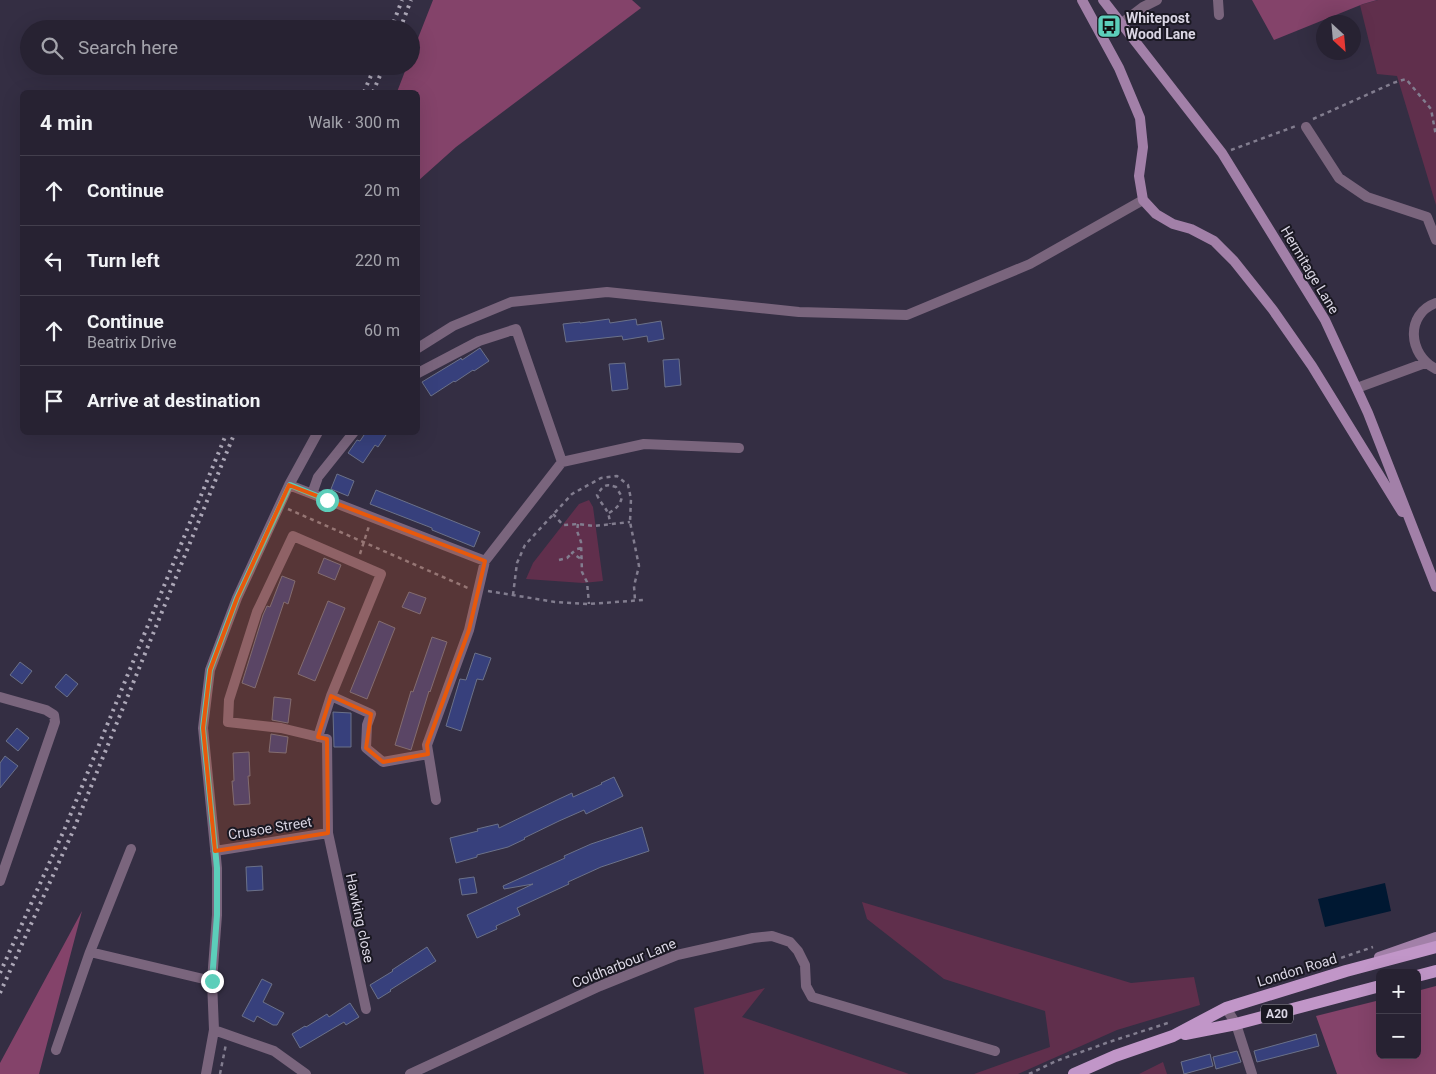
<!DOCTYPE html>
<meta charset="utf-8">
<style>
body{margin:0;font-family:Roboto,sans-serif;background:#2f2a3a;color:#f1f3f6}
.controls{position:absolute;right:15px;bottom:15px;display:grid;overflow:hidden;border-radius:8px;box-shadow:0 5px 20px #0002}
.controls button{width:45px;height:45px;display:grid;place-items:center;padding:0;border:0;border-bottom:1px solid #433f4d;background:#272232;color:#f1f3f6;font:25px sans-serif}
.compass{position:absolute;left:1316px;top:15px;width:45px;height:45px;border-radius:50%;background:#272232;box-shadow:0 5px 20px #0002;rotate:154deg}
.stop{position:absolute;width:15px;height:15px;margin:-11px;border:4px solid #5cceba;border-radius:50%;background:#fff}
.stop.end{background:#5cceba;border-color:#fff;box-shadow:0 1px 5px #0008}
.list{margin:0;padding:0;list-style:none}
h2{display:flex;justify-content:space-between;align-items:center;height:65px;margin:0;padding:0 20px;font-size:21px}
h2 small{font-size:16px;font-weight:400;color:#a4a4ac}
.list li{display:grid;grid-template-columns:32px 1fr auto;gap:15px;align-items:center;box-sizing:border-box;height:70px;padding:0 20px;border-top:1px solid #433f4d}
.list b{display:block;font-size:19px;white-space:nowrap}
.list p{margin:0;font-size:16px;white-space:nowrap;color:#a4a4ac}
.list em{font-size:16px;font-style:normal;color:#a4a4ac}
.icon{flex:none;width:28px;height:28px;fill:none;stroke:currentColor;stroke-width:2;stroke-linecap:round;stroke-linejoin:round}
.map{position:relative;flex:none;width:1436px;height:1074px;overflow:hidden}
.search{position:absolute;background:#272232;box-shadow:0 5px 20px #0002;left:20px;top:20px;width:400px;height:55px;display:flex;align-items:center;gap:12px;box-sizing:border-box;padding:0 18px;border-radius:28px;color:#a4a4ac;font-size:19px}
.panel{position:absolute;background:#272232;box-shadow:0 5px 20px #0002;left:20px;top:90px;width:400px;height:345px;border-radius:8px}
.map>svg:first-child{display:block}
</style>
<div class="map">
<svg width="1436" height="1074" viewBox="0 0 1436 1074">
<rect width="100%" height="100%" fill="#342e43"/>
<path fill="#602f4c" d="M1378 0H1436V205L1397 76 1377 74 1360 5Z
M589 500 593 507 603 581 583 583 526 579 533 563 579 504Z
M862 902 1131 983 1194 977 1200 1005 1117 1030 1018 1074H974L1050 1047 1045 1011 944 979 867 919Z
M765 988 742 1017 909 1074H704L694 1008Z
M1163 1062 1167 1074H1139Z"/>
<path fill="#84436a" d="M433 0H632L641 8 456 147 418 181V92H397L407 66H411V56Z
M1252 0H1377L1363 4 1274 40Z
M82 911 39 1074H0V1063Z
M1436 986V1074H1337L1316 1016 1380 1000V1055H1417V991Z"/>
<path fill="#001832" d="M1385 883 1391 911 1325 927 1318 899Z"/>
<path fill="#37407c" stroke="#6b7189" d="M609 319 610 323 636 319 637 325 661 321 664 339 648 342 647 336 623 340 622 336 566 342 563 324 580 322V323Z
M480 348 489 361 474 371 473 370 455 382 454 381 431 396 422 382 460 359 461 358 462 360Z
M679 359 681 385 665 387 663 360Z
M625 363 628 389 612 391 609 364Z
M366 432H388L378 447 375 445 363 463 348 453 357 440 360 441Z
M337 474 354 481 348 496 331 489Z
M376 490 480 532 474 547 432 530V528L370 504Z
M324 558 341 565 335 580 318 573Z
M282 576 295 581 288 604 284 602 255 688 242 683 263 615 267 606 270 607Z
M409 592 426 598 420 614 402 607Z
M328 601 345 608 315 681 298 674Z
M379 621 395 628 367 699 350 692Z
M432 637 447 642 430 692 429 691 411 750 395 745 411 691 413 692Z
M475 653 491 658 483 680 477 679 461 731 446 726 460 679 466 680Z
M20 662 32 671 22 684 10 675Z
M66 674 78 684 67 697 55 687Z
M274 697 291 699 288 723 272 720Z
M333 712 351 713V747H334Z
M17 728 29 738 18 751 6 741Z
M271 734 288 737 286 753 269 752Z
M249 752 250 776H248L250 804 234 805 232 781H234L233 753Z
M5 756 18 766 0 788V763Z
M614 777 623 796 586 814 584 810 559 821 524 838 525 839 508 847 477 855V857L456 863 450 838 478 831 477 829 498 824 499 828 559 799 572 793 573 797 602 784 601 783Z
M642 827 649 851 601 867 568 882 569 884 517 908 520 915 496 926 497 929 477 938 467 915 533 884 504 889 503 886 565 858 564 856 591 844Z
M262 866 263 890 247 891 246 867Z
M474 877 477 893 462 895 459 879Z
M427 947 436 961 390 990 391 991 378 999 370 985 393 971 392 970Z
M262 979 272 984 263 1002 284 1013 277 1025H273L257 1016 254 1022 242 1016Z
M350 1003 359 1017 346 1025 344 1022 300 1048 292 1034 305 1026 306 1027 327 1014 329 1017Z
M1316 1034 1319 1046 1257 1062 1254 1051Z
M1237 1051 1241 1062 1216 1069 1213 1057Z
M1210 1054 1213 1066 1184 1074 1181 1062Z"/>
<g fill="none" stroke-linecap="round" stroke-linejoin="round">
<path stroke="#827d8f" stroke-width="2.5" stroke-dasharray="4 4" stroke-linecap="butt" d="M1313 119 1393 83 1406 79 1431 109 1436 136
M1231 150 1296 126
M288 509 468 588
M609 513C616 509 620 505 622 497L616 487C605 483 603 486 597 495 603 508 609 508 610 524
M553 514 563 525 578 524 594 526 630 522
M578 524 577 531 581 542 582 572 587 582 589 604
M581 548 577 549 572 553 581 559
M360 554 369 526
M559 560 567 558 572 553
M488 591 555 602 589 604 643 600
M513 595 517 563 525 545 572 494 601 478 617 476 628 485 631 499 630 522 639 566 634 586 635 600
M1326 963 1373 947
M220 1074 226 1044
M1029 1074 1056 1061 1109 1042 1171 1022"/>
<path stroke="#7a657d" stroke-width="10" d="M1218 0 1219 15
M1122 23 1143 7 1157 0
M1306 127 1339 178 1367 197 1427 217 1436 240
M1436 303C1405 314 1408 355 1436 369
M418 348 453 326 511 302 607 292 799 312 907 315 1030 264 1143 200
M418 373 479 341 516 329 562 462 644 444 739 448
M1357 388 1425 363
M289 485 485 561 562 462
M312 494 318 477 354 432
M0 697 46 710 54 715 55 722 0 881
M318 737 331 696
M436 800 427 745 469 630 485 561
M215 851 328 833
M90 952 212 981
M1226 1008 1236 1024 1252 1074
M366 1009 328 833 327 739 281 728 228 722 229 700 257 612 293 536 381 574 331 696 371 714 367 725 366 748 383 762 428 754
M214 1030 274 1051 306 1074
M56 1050 90 952 131 849
M206 1074 214 1030 212 981 217 915V868L203 728 210 670 237 598 289 485 318 432
M410 1074 600 986 677 955 753 938 772 936 790 942 798 951 805 965 806 986 812 997 995 1051"/>
<path stroke="#a280a8" stroke-width="10" d="M1082 0 1119 68 1140 118 1143 147 1139 176 1143 200 1156 214 1173 224 1191 229 1214 241 1234 261 1273 310 1312 366 1402 512
M1103 0 1222 153 1325 320 1368 413 1436 587
M1379 957 1436 937"/>
<path stroke="#c196c8" stroke-width="12" d="M1417 976 1436 971
M1185 1034 1236 1024 1380 986
M1074 1074 1115 1056 1173 1036 1226 1008 1346 971 1436 947"/>
<path stroke="#aca7b7" stroke-width="4" stroke-dasharray="2.5 5" stroke-linecap="butt" d="M391 29 402 0
M400 29 411 0
M364 92 375 66
M373 92 384 66
M0 973 65 828 227 432
M0 993 73 831 235 432"/>
</g>
<g fill="none" stroke-linecap="round" stroke-linejoin="round">
<path stroke="#5cceba" stroke-width="6" d="M212 981 217 915V868L203 728 210 670 237 598 290 485 327 500"/>
</g>
<path fill="#e8590c" fill-opacity="0.2" stroke="#e8590c" stroke-width="4" stroke-linejoin="round" d="M289 485 485 561 469 630 427 745 428 754 383 762 366 748 371 714 331 696 318 737 327 739 328 833 215 851 203 728 210 670 237 598Z"/>
<defs>
<g id="bus-square" transform="scale(1.25)"><rect x="-9" y="-9" width="18" height="18" rx="4" fill="#5cceba" stroke="#1a1822"/><path d="M-5-6H5V4H4V6H2V4H-2V6H-4V4H-5ZM-3.5-4V0h7V-4ZM-3.5 1.2v1.5H-2V1.2ZM2 1.2v1.5H3.5V1.2Z" fill="#111"/></g>
</defs>
<g fill-rule="evenodd">
<use href="#bus-square" x="1109" y="26"/>
</g>
<g text-anchor="middle" stroke-width="4" stroke-linejoin="round" paint-order="stroke">
<rect fill="#1a1822" stroke="#a09daa" stroke-width="1" x="1261" y="1004.5" width="32" height="19" rx="4"/>
<g font-size="12" font-weight="bold" fill="#dad6e4">
<text x="1277" y="1018">A20</text>
</g>
<g font-size="14" font-weight="bold" fill="#dad6e4" stroke="#1a1822" text-anchor="start">
<text x="1126" y="23">Whitepost<tspan x="1126" dy="16">Wood Lane</tspan></text>
</g>
<g font-size="14" fill="#dad6e4" stroke="#1a1822">
<text transform="translate(1310 270) rotate(59)" y="5">Hermitage Lane</text>
<text transform="translate(270 828) rotate(-9)" y="5">Crusoe Street</text>
<text transform="translate(360 918) rotate(78)" y="5">Hawking close</text>
<text transform="translate(624 963) rotate(-22)" y="5">Coldharbour Lane</text>
<text transform="translate(1297 970) rotate(-17)" y="5">London Road</text>
</g>
</g>
</svg>
<div class="controls">
<button>+</button>
<button>−</button>
</div>
<svg class="compass" viewBox="-18 -18 36 36"><path d="M0-13l5 13h-10z" fill="#e53935"/><path d="M0 13l5-13h-10z" fill="#a4a4ac"/></svg>
<div class="stop" style="left:327px;top:500px"></div>
<div class="stop end" style="left:212px;top:981px"></div>
<div class="search"><svg class="icon" aria-label="search" viewBox="0 0 24 24"><circle cx="10" cy="10" r="6"/><path d="M15 15l6 6"/></svg>Search here</div>
<section class="panel">
<h2>4 min<small>Walk · 300 m</small></h2>
<ul class="list">
<li><svg class="icon" aria-label="ahead" viewBox="0 0 24 24"><path d="M12 20V5M6 11l6-6 6 6"/></svg><div><b>Continue</b></div><em>20 m</em></li>
<li><svg class="icon" aria-label="left" viewBox="0 0 24 24"><path d="M17 20v-9H6M10 6l-5 5 5 5"/></svg><div><b>Turn left</b></div><em>220 m</em></li>
<li><svg class="icon" aria-label="ahead" viewBox="0 0 24 24"><path d="M12 20V5M6 11l6-6 6 6"/></svg><div><b>Continue</b><p>Beatrix Drive</p></div><em>60 m</em></li>
<li><svg class="icon" aria-label="arrive" viewBox="0 0 24 24"><path d="M6 21V4h12l-3 4 3 4H6"/></svg><div><b>Arrive at destination</b></div></li>
</ul>
</section>
</div>
